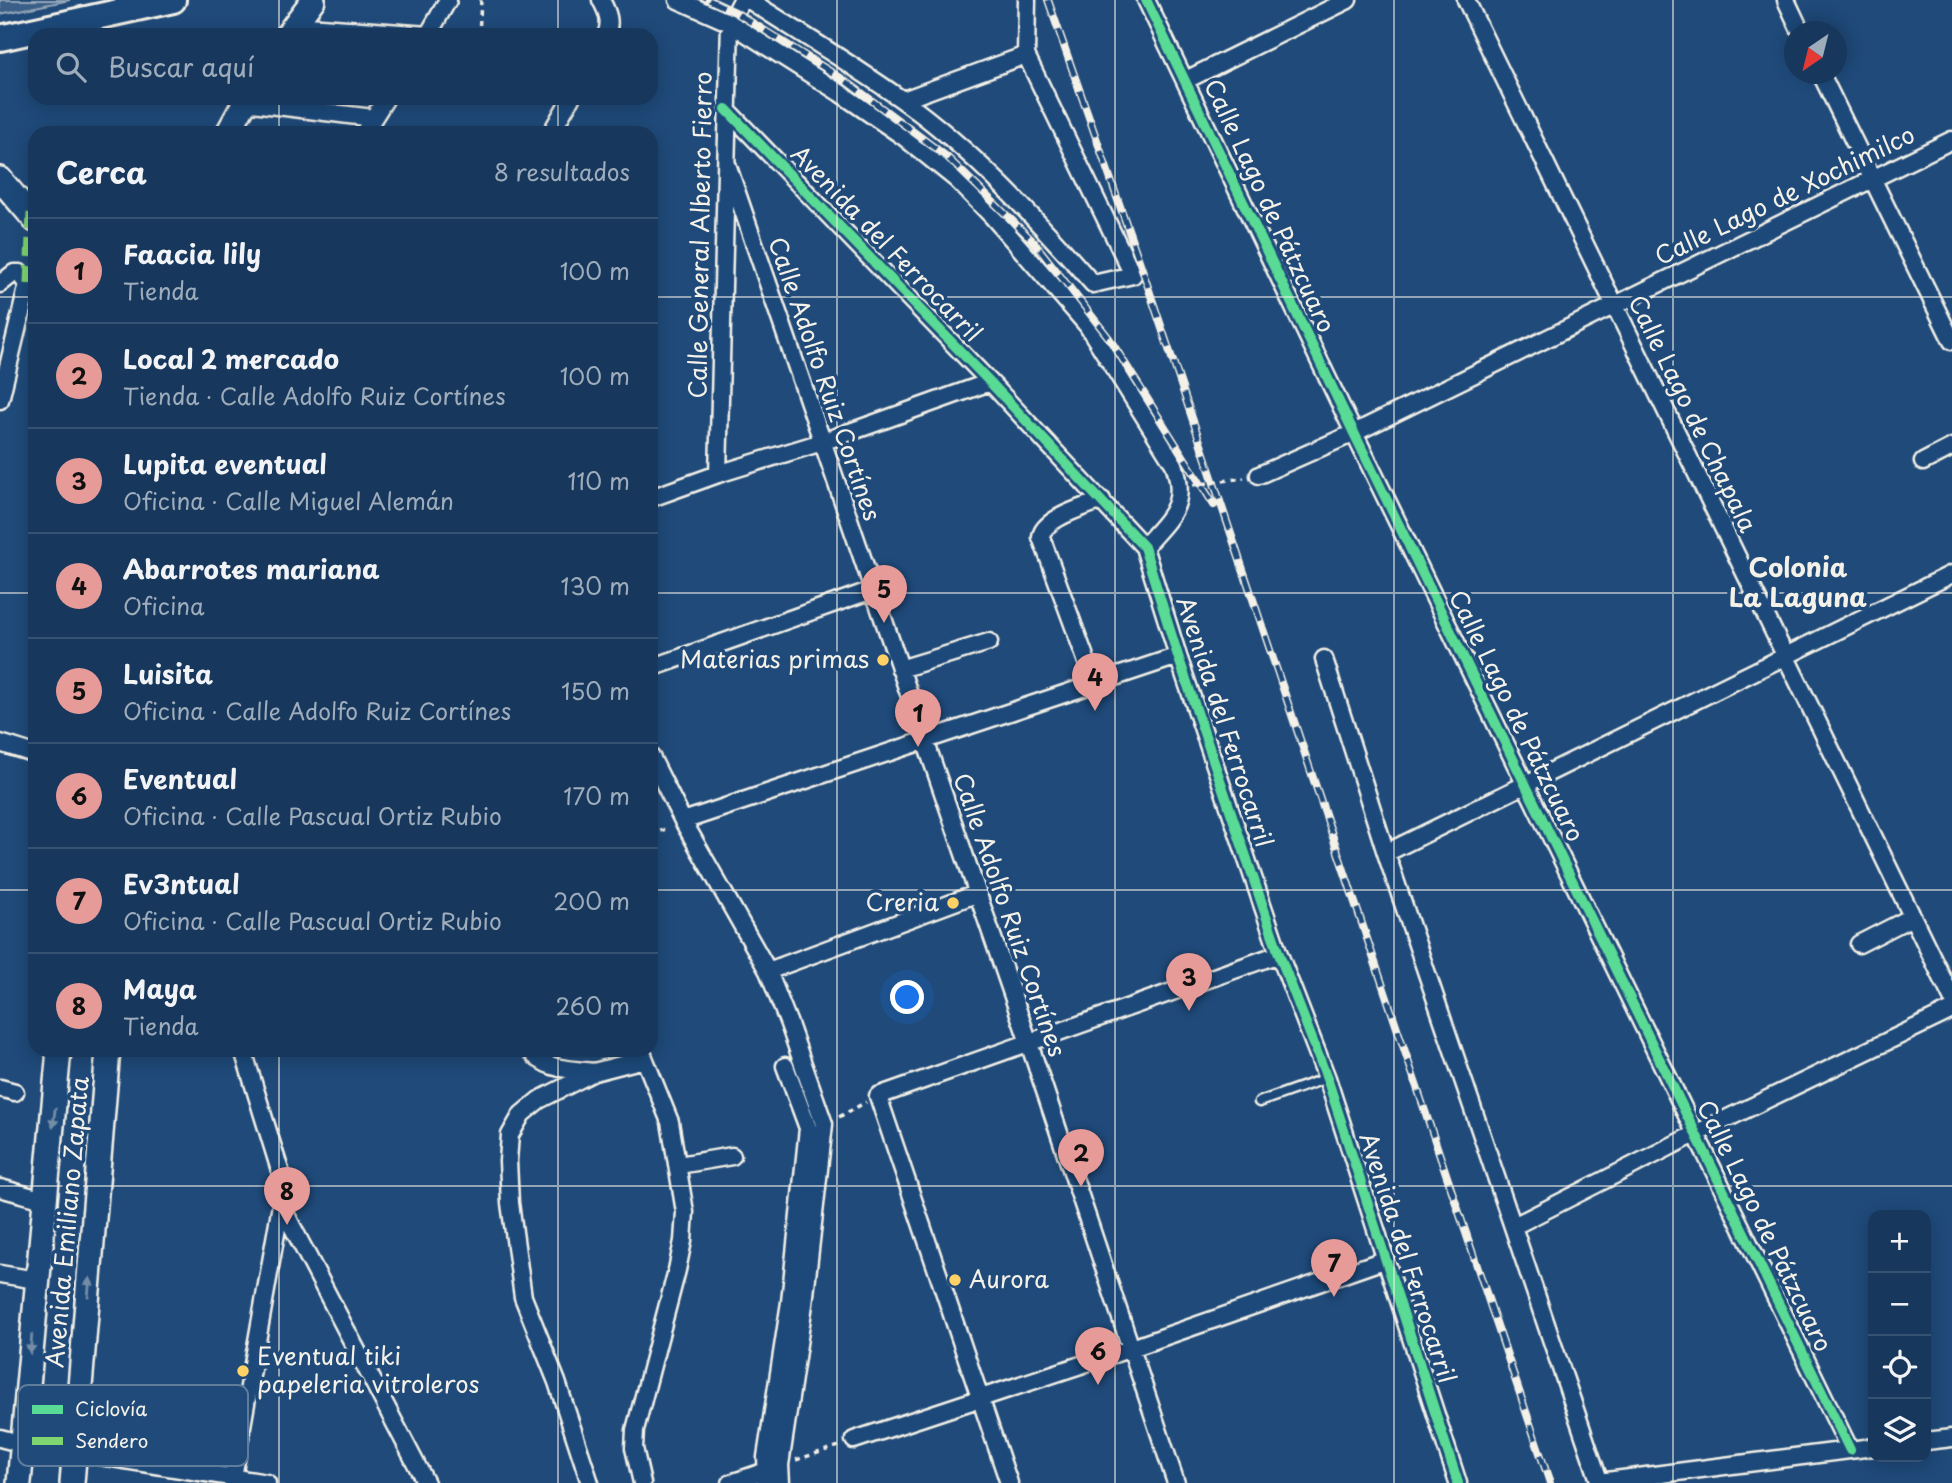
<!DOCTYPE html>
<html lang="es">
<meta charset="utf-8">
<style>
body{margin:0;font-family:"Playpen Sans",sans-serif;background:#203f62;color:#f1f3f6}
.controls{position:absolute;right:21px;bottom:21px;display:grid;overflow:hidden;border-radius:14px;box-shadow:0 4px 18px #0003}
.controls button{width:63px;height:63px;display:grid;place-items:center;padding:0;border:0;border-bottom:2px solid #365272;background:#17385c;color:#f1f3f6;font:35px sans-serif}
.compass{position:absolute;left:1784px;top:21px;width:63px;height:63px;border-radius:50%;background:#17385c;box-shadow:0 4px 18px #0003;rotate:215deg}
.you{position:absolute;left:908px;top:998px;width:24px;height:24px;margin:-18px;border:5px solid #fff;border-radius:50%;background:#1a73e8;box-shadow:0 0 0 10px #1a73e833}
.badge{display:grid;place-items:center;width:46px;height:46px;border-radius:50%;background:#e69b98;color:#111;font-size:23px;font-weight:700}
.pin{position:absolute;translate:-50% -58px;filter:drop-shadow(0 2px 4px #0008)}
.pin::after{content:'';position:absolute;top:37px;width:24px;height:21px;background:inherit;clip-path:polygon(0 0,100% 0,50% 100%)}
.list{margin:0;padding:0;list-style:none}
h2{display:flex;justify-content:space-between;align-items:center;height:91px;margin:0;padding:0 28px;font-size:30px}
h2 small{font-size:23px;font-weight:400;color:#9eacbb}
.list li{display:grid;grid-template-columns:46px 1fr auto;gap:21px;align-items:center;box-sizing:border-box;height:105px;padding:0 28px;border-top:2px solid #365272}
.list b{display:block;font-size:26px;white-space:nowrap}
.list p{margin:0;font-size:23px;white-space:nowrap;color:#9eacbb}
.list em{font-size:23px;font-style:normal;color:#9eacbb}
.icon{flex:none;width:38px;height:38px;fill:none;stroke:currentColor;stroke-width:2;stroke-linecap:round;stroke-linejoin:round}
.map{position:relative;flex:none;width:1952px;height:1483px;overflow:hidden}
.search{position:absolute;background:#17385c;box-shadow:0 4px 18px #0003;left:28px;top:28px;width:630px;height:77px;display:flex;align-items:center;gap:18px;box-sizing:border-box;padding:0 24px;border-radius:21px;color:#9eacbb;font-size:26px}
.panel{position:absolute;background:#17385c;box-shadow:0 4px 18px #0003;left:28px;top:126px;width:630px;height:931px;border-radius:21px}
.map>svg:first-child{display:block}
</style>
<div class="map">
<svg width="1952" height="1483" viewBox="0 0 1952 1483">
<rect width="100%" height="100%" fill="#1f4a7a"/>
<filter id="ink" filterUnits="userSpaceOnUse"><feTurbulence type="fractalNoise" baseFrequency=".0143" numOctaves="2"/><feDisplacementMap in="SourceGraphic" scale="14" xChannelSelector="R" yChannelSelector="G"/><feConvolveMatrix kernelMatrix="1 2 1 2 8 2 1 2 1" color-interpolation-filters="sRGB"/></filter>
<g filter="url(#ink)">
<path fill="#3a5f88" stroke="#97a8b8" stroke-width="2" d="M0 0H70L0 14Z"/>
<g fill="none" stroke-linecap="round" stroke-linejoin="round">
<g stroke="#f4f1e8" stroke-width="13">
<path id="lane" d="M1259 1102 1327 1078"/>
</g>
<g stroke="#f4f1e8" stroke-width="21">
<path id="street" d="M601 0C607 11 612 22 606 35
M678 0 730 23 840 93 904 137 956 179 993 217 1087 325 1174 464C1188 505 1170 517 1144 547
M749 0C800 33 852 64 901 99 974 151 1035 218 1093 284L1133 275 1026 55 1027 0
M1146 0 1354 433 1850 1450
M1466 0 1952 998
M1786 0 1801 32
M294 25 428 35
M428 35 448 0
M1821 74 1952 341
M1186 80 1348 0
M903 100 1026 55
M244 102 373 118
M726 109 990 382 1144 547 1178 656 1279 954 1327 1078 1458 1483
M364 133 386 98
M551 133 571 98
M727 164 1029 1043 1176 1483
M0 284 14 273H20L28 284 0 400
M1923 462 1952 447
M718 474 730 23 742 0
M1259 475 1354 433 1952 140
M651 498 718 474 822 442 990 382
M1324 659 1386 853 1600 1483
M651 668 872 590
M900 669 989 642
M1095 684 1041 537C1043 518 1085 507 1102 500
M0 743 35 754
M651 757 683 821 768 971 789 1024 824 1124 804 1304 780 1465 781 1483
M683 821 1178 656
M1386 853 1952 574
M1859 944 1912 917
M768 971 976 894
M243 1050 282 1177 281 1205 426 1483
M530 1050C545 1071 571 1069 594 1072
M641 1050 670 1122 685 1212 683 1241 677 1270 635 1430 634 1448 642 1483
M0 1088 15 1092
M679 1165 732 1156
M0 1188 44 1200
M1514 1226 1695 1134 1952 1010
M0 1274 36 1280
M0 1438 23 1444
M854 1440 1129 1349 1384 1260
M1926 1441 1952 1438
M74 1452 267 1483
M1599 1482 1873 1447
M232 1483 281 1205
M590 1483 557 1382 523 1297 510 1203 508 1161 510 1135 522 1114 539 1100 594 1072 644 1059
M731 1483 766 1471
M767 1483 766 1457 790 1302 808 1128 785 1066
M1009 1483 878 1096 1279 954"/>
</g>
<g stroke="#f4f1e8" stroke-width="28">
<path id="secondary" d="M287 35 313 0
M228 133 247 98
M0 179 35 220
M19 1483 59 1050
M72 1483 108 1050"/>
</g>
<g stroke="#f4f1e8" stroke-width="30">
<path id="primary" d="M0 38 173 0"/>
</g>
<path stroke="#f4f1e8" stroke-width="3.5" stroke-dasharray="5 5" stroke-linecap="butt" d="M479 35 481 0
M1193 485 1244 478
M651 835 668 828
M839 1117 866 1102
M796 1460 842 1445"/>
<use href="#lane" stroke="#1f4a7a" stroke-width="8"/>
<use href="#street" stroke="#1f4a7a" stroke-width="16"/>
<use href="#secondary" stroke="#1f4a7a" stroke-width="23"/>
<use href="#primary" stroke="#1f4a7a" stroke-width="24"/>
<g stroke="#f4f1e8" stroke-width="8">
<path id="rail" d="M709 0 735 12 847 82 947 157 1033 241 1109 338 1214 505
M1048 0 1142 269 1550 1483"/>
</g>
<use href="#rail" stroke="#1f4a7a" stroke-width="5" stroke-dasharray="16" stroke-linecap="butt"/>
<path stroke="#7fd670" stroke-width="9" stroke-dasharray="18 9" stroke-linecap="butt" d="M28 284 31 213"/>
<g stroke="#1f4a7a" stroke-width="15">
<path id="cycleway" d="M1146 0 1354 433 1850 1450
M726 109 990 382 1144 547 1178 656 1279 954 1327 1078 1458 1483"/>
</g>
<use href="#cycleway" stroke="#5adb95" stroke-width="10"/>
</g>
<defs><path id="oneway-solid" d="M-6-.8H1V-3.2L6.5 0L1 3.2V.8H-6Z" transform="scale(1.75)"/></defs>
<g fill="#748da6">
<use href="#oneway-solid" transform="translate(54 1118) rotate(97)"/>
<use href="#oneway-solid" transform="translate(89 1287) rotate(-85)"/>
<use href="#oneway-solid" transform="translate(31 1344) rotate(95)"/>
</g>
</g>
<path fill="none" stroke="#f4f1e8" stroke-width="2" stroke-opacity="0.55" d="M279 0V35M558 0V35M837 0V1483M1115 0V1483M1394 0V1483M1673 0V1483M279 98V133M558 98V133M0 297H35M651 297H1952M0 593H35M651 593H1952M0 890H35M651 890H1952M279 1050V1483M558 1050V1483M0 1186H1952"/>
<g fill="#ffd166" stroke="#1f4a7a" stroke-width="2.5">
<circle cx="883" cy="660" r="7"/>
<circle cx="953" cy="903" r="7"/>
<circle cx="955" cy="1280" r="7"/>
<circle cx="243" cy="1371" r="7"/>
</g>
<g text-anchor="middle" stroke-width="7" stroke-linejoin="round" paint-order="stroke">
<g font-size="24" fill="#f4f1e8" stroke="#1f4a7a">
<text transform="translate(1785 196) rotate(-26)" y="8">Calle Lago de Xochimilco</text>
<text transform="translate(1269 206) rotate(65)" y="8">Calle Lago de Pátzcuaro</text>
<text transform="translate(701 235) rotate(-89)" y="8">Calle General Alberto Fierro</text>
<text transform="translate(886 244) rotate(46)" y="8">Avenida del Ferrocarril</text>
<text transform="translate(824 379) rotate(71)" y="8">Calle Adolfo Ruiz Cortínes</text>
<text transform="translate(1692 414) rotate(64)" y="8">Calle Lago de Chapala</text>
<text transform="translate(1516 716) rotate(64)" y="8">Calle Lago de Pátzcuaro</text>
<text transform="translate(1224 722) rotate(72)" y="8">Avenida del Ferrocarril</text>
<text transform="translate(1009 915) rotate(71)" y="8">Calle Adolfo Ruiz Cortínes</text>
<text transform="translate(68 1222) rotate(-85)" y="8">Avenida Emiliano Zapata</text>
<text transform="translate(1764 1226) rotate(64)" y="8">Calle Lago de Pátzcuaro</text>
<text transform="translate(1407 1258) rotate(72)" y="8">Avenida del Ferrocarril</text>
</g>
<g font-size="24" fill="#f4f1e8" stroke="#1f4a7a" text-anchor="end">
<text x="869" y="668">Materias primas</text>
<text x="939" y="911">Creria</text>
<text x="969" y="1288" text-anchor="start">Aurora</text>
<text x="257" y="1365" text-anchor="start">Eventual tiki<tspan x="257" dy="28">papeleria vitroleros</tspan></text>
</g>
<g font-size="26" font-weight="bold" fill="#f4f1e8" stroke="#1f4a7a">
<text x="1798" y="577">Colonia<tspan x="1798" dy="30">La Laguna</tspan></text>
</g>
</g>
<rect x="18" y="1385" width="230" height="81" rx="10" fill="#1f4a7a" stroke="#5f7c9b" stroke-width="2"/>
<rect x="32" y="1405" width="31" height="9" fill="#5adb95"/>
<rect x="32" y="1437" width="31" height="8" fill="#7fd670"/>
<g font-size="19" fill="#f4f1e8">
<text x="75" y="1416">Ciclovía</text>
<text x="75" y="1448">Sendero</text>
</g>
</svg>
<div class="controls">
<button>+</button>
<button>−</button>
<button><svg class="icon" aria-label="locate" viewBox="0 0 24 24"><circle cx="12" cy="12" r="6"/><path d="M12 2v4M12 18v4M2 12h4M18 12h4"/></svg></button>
<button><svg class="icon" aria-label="layers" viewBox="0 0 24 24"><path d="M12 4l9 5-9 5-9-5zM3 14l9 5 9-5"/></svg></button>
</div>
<svg class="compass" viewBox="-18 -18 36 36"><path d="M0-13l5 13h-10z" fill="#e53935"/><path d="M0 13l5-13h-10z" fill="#9eacbb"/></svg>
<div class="you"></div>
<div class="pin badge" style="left:918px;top:747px">1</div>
<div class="pin badge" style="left:1081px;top:1187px">2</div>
<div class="pin badge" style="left:1189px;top:1011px">3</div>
<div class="pin badge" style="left:1095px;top:711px">4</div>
<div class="pin badge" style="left:884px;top:623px">5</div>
<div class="pin badge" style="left:1098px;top:1385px">6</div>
<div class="pin badge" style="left:1334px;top:1297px">7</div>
<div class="pin badge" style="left:287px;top:1225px">8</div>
<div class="search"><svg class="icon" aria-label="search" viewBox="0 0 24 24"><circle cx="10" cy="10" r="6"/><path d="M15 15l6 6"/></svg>Buscar aquí</div>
<section class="panel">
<h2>Cerca<small>8 resultados</small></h2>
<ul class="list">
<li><span class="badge">1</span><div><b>Faacia lily</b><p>Tienda</p></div><em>100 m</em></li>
<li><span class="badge">2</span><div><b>Local 2 mercado</b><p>Tienda · Calle Adolfo Ruiz Cortínes</p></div><em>100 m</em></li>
<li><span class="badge">3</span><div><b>Lupita eventual</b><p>Oficina · Calle Miguel Alemán</p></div><em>110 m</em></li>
<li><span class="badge">4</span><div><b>Abarrotes mariana</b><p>Oficina</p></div><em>130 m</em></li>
<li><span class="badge">5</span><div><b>Luisita</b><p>Oficina · Calle Adolfo Ruiz Cortínes</p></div><em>150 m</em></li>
<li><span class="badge">6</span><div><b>Eventual</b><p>Oficina · Calle Pascual Ortiz Rubio</p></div><em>170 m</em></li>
<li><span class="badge">7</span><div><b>Ev3ntual</b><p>Oficina · Calle Pascual Ortiz Rubio</p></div><em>200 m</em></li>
<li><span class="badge">8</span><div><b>Maya</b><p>Tienda</p></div><em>260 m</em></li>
</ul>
</section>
</div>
